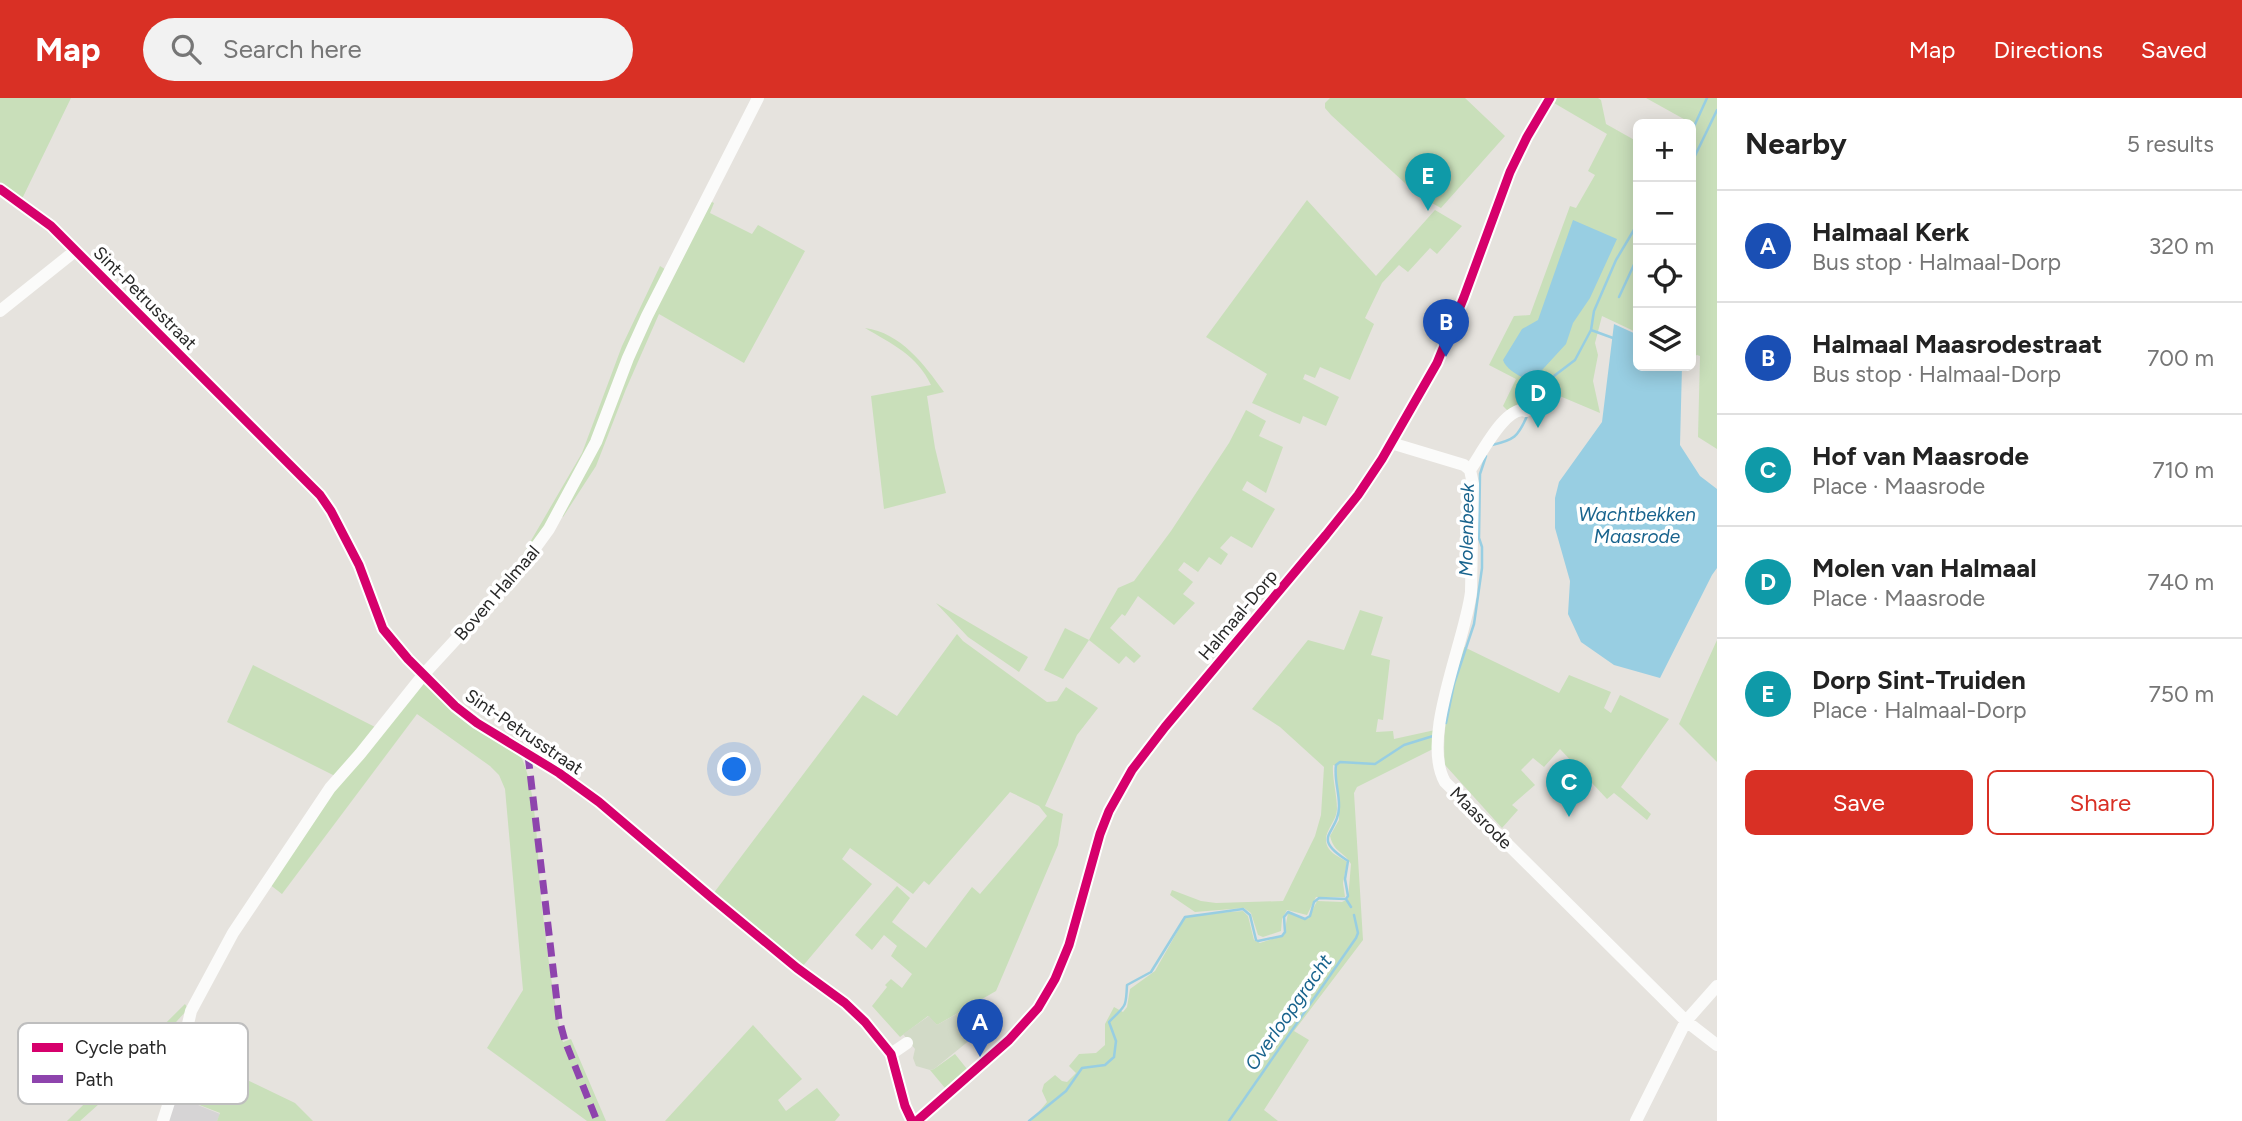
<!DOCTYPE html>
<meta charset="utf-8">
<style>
body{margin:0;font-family:Figtree,sans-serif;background:#f2f2f2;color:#222}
.controls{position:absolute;right:21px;top:21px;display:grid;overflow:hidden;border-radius:10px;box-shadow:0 4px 18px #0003}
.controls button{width:63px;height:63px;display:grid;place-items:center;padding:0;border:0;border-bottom:2px solid #e0e0e0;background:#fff;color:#222;font:35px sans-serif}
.you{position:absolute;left:735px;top:672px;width:24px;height:24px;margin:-18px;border:5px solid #fff;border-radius:50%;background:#1a73e8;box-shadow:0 0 0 10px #1a73e833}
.badge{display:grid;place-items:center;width:46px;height:46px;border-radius:50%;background:#d93025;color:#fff;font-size:23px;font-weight:700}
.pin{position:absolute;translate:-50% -58px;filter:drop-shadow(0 2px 4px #0008)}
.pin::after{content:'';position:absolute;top:37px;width:24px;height:21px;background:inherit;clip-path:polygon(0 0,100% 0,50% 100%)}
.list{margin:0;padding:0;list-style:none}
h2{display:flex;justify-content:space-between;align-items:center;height:91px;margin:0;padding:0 28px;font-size:30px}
h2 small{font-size:23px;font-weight:400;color:#767676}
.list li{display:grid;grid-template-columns:46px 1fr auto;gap:21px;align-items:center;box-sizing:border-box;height:112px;padding:0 28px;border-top:2px solid #e0e0e0}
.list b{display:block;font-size:26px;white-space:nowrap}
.list p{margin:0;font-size:23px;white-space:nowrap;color:#767676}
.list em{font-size:23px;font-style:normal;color:#767676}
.actions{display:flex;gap:14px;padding:21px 28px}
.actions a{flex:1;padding:16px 0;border:2px solid #d93025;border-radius:10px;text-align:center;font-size:24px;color:#d93025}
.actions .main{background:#d93025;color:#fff}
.icon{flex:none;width:38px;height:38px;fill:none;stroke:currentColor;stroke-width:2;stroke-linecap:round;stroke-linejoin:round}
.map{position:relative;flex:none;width:1717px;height:1023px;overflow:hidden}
header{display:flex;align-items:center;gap:42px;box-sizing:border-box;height:98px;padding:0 35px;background:#d93025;color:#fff}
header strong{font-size:33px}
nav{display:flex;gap:38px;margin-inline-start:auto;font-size:24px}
.search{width:490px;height:63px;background:#f2f2f2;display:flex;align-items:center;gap:18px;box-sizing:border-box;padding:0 24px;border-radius:38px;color:#767676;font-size:26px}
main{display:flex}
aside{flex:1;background:#fff}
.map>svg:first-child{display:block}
</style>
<header>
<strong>Map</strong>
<div class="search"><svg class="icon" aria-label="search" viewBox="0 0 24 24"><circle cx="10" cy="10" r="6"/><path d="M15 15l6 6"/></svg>Search here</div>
<nav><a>Map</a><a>Directions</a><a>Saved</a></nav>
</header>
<main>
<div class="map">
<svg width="1717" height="1023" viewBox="0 0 1717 1023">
<rect width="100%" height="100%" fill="#e6e3de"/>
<path fill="#d6d4d5" d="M176 998 220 1016 217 1023H168Z"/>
<path fill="#c9dfba" d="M0 0H71L21 103 0 89Z
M1330 0H1465L1505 38 1441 110 1419 98 1331 17 1325 10V5Z
M1557 0H1598L1601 2 1606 26 1638 44V235L1602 218 1595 245 1598 257 1593 283 1600 315 1543 291 1533 310C1521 304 1518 304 1508 313L1503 308 1516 281 1489 267 1514 218 1530 217 1570 108 1576 110 1595 77 1588 73 1607 36 1554 5Z
M1646 0H1717V351L1698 339 1700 258 1697 257 1691 260V25Z
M1307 102 1376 178 1435 112 1462 128 1437 156 1430 150 1408 174 1399 167 1382 185 1365 220 1374 226 1350 282 1320 269 1315 280 1305 276 1303 281 1339 299 1326 328 1303 318 1300 326 1252 305 1267 276 1206 239Z
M710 103 714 105 710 115 752 136 758 127 805 153 744 265 659 216 626 291 596 368 563 419 560 417 593 342 552 422 511 477 582 355 622 248 660 168 671 175Z
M865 230C901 235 924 266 944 294L927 298 935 350 946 395 884 411 871 298 931 287C917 257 892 246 865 230Z
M1246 312 1266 323 1259 338 1283 349 1266 395 1247 383 1242 392 1275 411 1252 450 1231 438 1220 450 1228 456 1221 467 1209 459 1198 474 1184 464 1178 472 1193 484 1183 496 1195 505 1174 527 1138 498 1125 518 1122 516 1110 530 1141 558 1134 565 1126 558 1119 566 1089 542 1063 581 1044 572 1065 530 1089 542 1118 490 1134 483 1171 433 1229 345Z
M936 505 1028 559 1019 574 968 539Z
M1360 512 1383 519 1371 557 1390 562 1383 622 1378 621 1376 634 1393 633 1394 641 1435 632 1433 651 1357 689 1354 695 1363 842 1294 933 1309 942 1264 1012 1278 1023H1031L1047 1004 1042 993 1044 986 1055 977 1062 983 1067 984 1076 975 1069 968 1079 956 1096 955 1105 947V926L1114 909 1123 914 1127 909 1130 891 1155 873 1185 820 1192 817 1243 813 1248 818 1254 842 1260 845 1284 837 1288 815 1308 821 1317 803 1342 804 1348 801 1351 766C1344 753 1334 755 1330 738L1339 722V714L1336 668 1333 667C1332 681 1337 696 1337 711 1337 725 1319 736 1329 751 1333 757 1342 760 1347 764L1343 785 1345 799H1316L1307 817 1287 812 1282 821 1281 833 1263 839 1258 837 1251 815 1244 810 1195 814 1170 797 1172 792 1201 803 1216 805 1283 803 1315 738 1321 717 1324 669 1280 629 1252 611 1308 542 1344 552Z
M957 536 963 543 1047 604 1057 603 1066 589 1098 610 1077 637 1045 708 1063 716 1058 747 996 893 937 927 928 918 900 939 872 908 887 889 885 887 891 881 902 890 912 876 891 858 897 848 884 837 872 852 855 837 897 788 910 800 892 824 926 850 972 789 980 796 1047 718 1039 708 1010 694 929 787 924 783 913 796 850 750 842 761 872 786 802 869 713 796 863 597 897 618Z
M1717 542V664L1679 626Z
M1464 549 1559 595 1569 577 1611 594 1604 610 1611 615 1620 597 1669 621 1621 689 1651 716 1647 722 1614 695 1607 701 1560 651 1544 669 1533 660 1521 672 1535 687 1512 707 1518 712 1502 730 1445 667C1441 627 1452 587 1464 549Z
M253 567 377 630 335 678 227 624Z
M422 585 426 586 518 654C537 680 538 766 541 801 547 849 552 897 563 944L571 941 606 1023H587L487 950 523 892 505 691 499 677 490 668 417 616 282 796 269 786 329 695Z
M185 906 188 911 109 997 80 1023H67Z
M753 927 802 981 778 1002 786 1013 817 990 840 1017 835 1023H665Z
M185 952 295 1005 313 1023H217L220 1015 174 997Z
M955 956 967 971 945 990 930 972 934 971Z"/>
<path fill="#d2dac7" d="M976 905 991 925 934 971 930 972 916 968 913 960 915 951 903 936 929 918 937 927Z"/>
<path fill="#98cee2" d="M1573 122 1617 141 1590 200 1573 225 1566 246 1532 283C1522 280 1506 272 1503 262L1522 231 1538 222Z
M1614 226 1638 237V268H1682L1680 347 1700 378 1717 391V470L1712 477 1660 580 1614 567 1581 544 1568 516 1570 483 1555 430V400L1559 384 1602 324Z"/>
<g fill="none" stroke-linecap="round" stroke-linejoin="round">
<path stroke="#98cee2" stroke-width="2.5" d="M1691 35 1707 0
M1691 66 1717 12
M1619 199 1638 158
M1591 232 1613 240
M1530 312 1542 289 1550 281 1575 262 1591 232 1594 213 1616 162 1638 125
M1492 347C1514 342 1518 339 1527 318
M1446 625 1454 586 1474 526 1482 470V449L1479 440 1480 376 1486 358
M1346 801 1351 809
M1029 1023 1066 993 1082 970 1105 967 1114 959 1116 943 1109 924C1125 907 1126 912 1127 887L1151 874 1185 819 1243 811 1250 817 1256 842 1258 843 1282 838 1285 834 1284 819 1288 814 1305 821 1310 818 1314 804 1319 800 1346 801 1348 798 1345 781 1348 763C1308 738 1340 736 1339 707 1339 693 1334 681 1336 667L1340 664 1375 666 1404 647 1433 638
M1229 1023 1356 840 1358 835 1354 817"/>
<path stroke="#fbfbfa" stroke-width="12" d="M0 91 51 128 320 397 331 413 359 467 383 531 408 561 455 608 477 625 559 675 599 704 712 800 797 870 845 905 865 924 891 956 905 1008 912 1023
M0 213 75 153
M1391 345 1464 367 1470 372 1473 386 1471 494C1465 544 1420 640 1445 684L1686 923 1717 947
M1470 372C1481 357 1506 306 1526 313
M891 956 907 945
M163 1023 172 995 191 913 233 835 330 690 360 656 424 576 517 475 549 431 596 344 628 260 647 218 758 0
M917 1023 1009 942 1038 910 1055 881 1069 847 1100 736 1109 713 1132 672 1165 629 1326 437 1358 397 1382 361 1437 265 1464 199 1510 74 1527 39 1550 0
M1636 1023 1686 923 1717 888"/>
<path stroke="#8e44ad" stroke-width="7" stroke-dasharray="14 7" stroke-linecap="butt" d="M528 657 559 921 565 943 597 1023"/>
<g stroke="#fff" stroke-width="13">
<path id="cycleway" d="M0 91 51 128 320 397 331 413 359 467 383 531 408 561 455 608 477 625 559 675 599 704 712 800 797 870 845 905 865 924 891 956 905 1008 912 1023
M917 1023 1009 942 1038 910 1055 881 1069 847 1100 736 1109 713 1132 672 1165 629 1326 437 1358 397 1382 361 1437 265 1464 199 1510 74 1527 39 1550 0"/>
</g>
<use href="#cycleway" stroke="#d6006c" stroke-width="9"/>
</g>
<g text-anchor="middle" stroke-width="7" stroke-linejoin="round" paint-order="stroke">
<g font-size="18" fill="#282828" stroke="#fff">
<text transform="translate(145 200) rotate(45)" y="6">Sint-Petrusstraat</text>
<text transform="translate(497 495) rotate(-49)" y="6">Boven Halmaal</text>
<text transform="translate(1238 517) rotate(-50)" y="6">Halmaal-Dorp</text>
<text transform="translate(524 634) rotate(34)" y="6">Sint-Petrusstraat</text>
<text transform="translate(1481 720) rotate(45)" y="6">Maasrode</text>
</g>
<g font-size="19" font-style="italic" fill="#18638d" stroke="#fff">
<text x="1637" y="423">Wachtbekken<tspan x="1637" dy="22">Maasrode</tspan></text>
<text transform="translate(1466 432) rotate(-89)" y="7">Molenbeek</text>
<text transform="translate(1288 914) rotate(-55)" y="7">Overloopgracht</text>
</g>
</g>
<rect x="18" y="925" width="230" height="81" rx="10" fill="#fff" stroke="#bebebe" stroke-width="2"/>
<rect x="32" y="945" width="31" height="9" fill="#d6006c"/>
<rect x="32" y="977" width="31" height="8" fill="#8e44ad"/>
<g font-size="19" fill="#282828">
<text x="75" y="956">Cycle path</text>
<text x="75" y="988">Path</text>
</g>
</svg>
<div class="controls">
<button>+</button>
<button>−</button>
<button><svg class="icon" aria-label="locate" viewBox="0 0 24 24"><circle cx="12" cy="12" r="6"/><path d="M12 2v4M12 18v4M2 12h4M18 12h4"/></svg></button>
<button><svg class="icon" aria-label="layers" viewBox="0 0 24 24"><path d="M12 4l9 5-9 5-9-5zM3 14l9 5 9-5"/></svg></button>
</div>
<div class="you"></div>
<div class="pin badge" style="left:980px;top:959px;background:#1a4fb4">A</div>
<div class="pin badge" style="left:1446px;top:259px;background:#1a4fb4">B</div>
<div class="pin badge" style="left:1569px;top:719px;background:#0f9aa8">C</div>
<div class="pin badge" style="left:1538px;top:330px;background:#0f9aa8">D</div>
<div class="pin badge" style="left:1428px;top:113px;background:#0f9aa8">E</div>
</div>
<aside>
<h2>Nearby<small>5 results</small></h2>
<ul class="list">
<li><span class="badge" style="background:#1a4fb4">A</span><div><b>Halmaal Kerk</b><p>Bus stop · Halmaal-Dorp</p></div><em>320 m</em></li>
<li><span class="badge" style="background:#1a4fb4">B</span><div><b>Halmaal Maasrodestraat</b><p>Bus stop · Halmaal-Dorp</p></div><em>700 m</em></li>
<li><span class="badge" style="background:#0f9aa8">C</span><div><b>Hof van Maasrode</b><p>Place · Maasrode</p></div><em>710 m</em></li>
<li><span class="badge" style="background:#0f9aa8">D</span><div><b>Molen van Halmaal</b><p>Place · Maasrode</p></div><em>740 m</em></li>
<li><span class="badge" style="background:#0f9aa8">E</span><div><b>Dorp Sint-Truiden</b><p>Place · Halmaal-Dorp</p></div><em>750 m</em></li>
</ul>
<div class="actions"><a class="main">Save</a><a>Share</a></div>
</aside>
</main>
